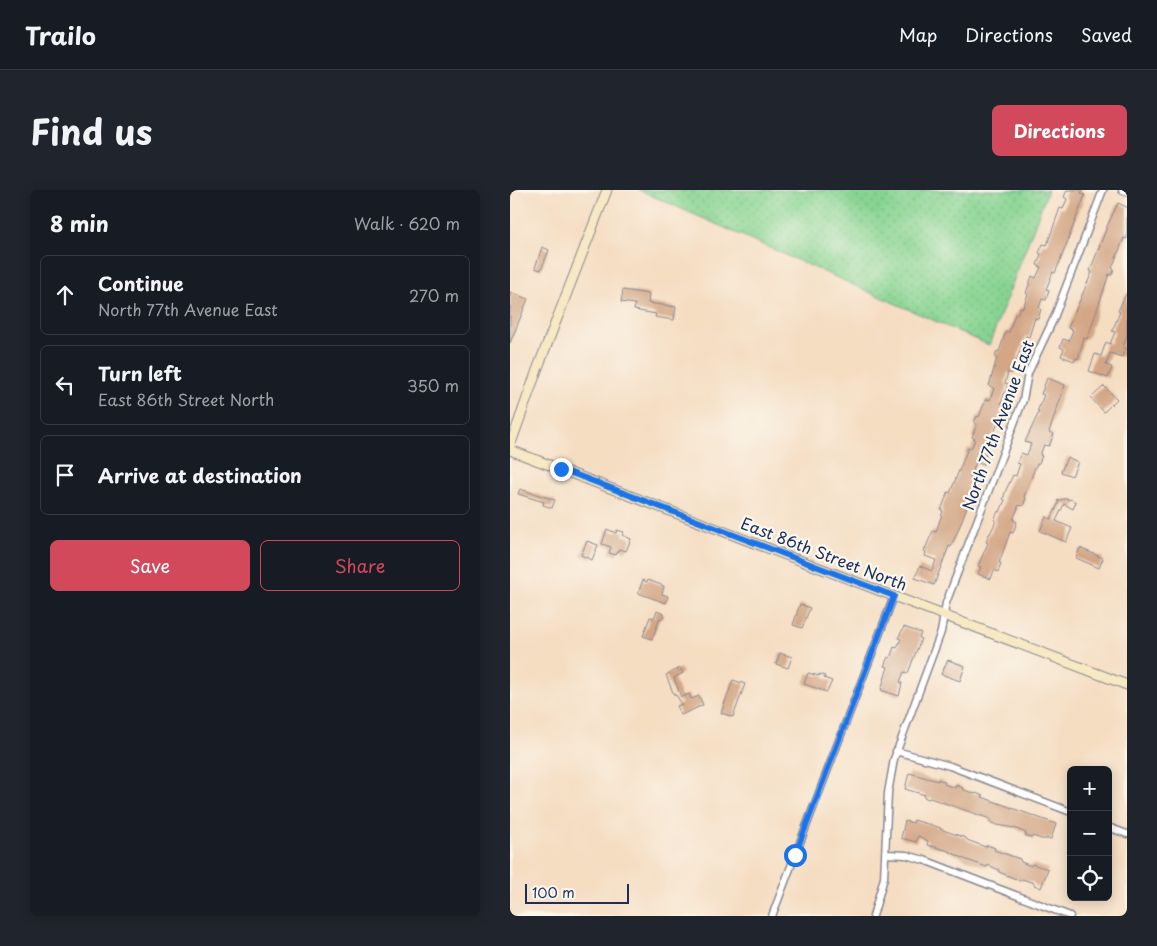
<!DOCTYPE html>
<meta charset="utf-8">
<style>
body{margin:0;font-family:"Playpen Sans",sans-serif;background:#20242c;color:#f1f3f6}
.controls{position:absolute;right:15px;bottom:15px;display:grid;overflow:hidden;border-radius:8px;box-shadow:0 2px 12px #0003}
.controls button{width:45px;height:45px;display:grid;place-items:center;padding:0;border:0;border-bottom:1px solid #363941;background:#171b24;color:#f1f3f6;font:25px sans-serif}
.scale{position:absolute;left:15px;bottom:12px;width:104px;box-sizing:border-box;padding-left:5px;border:2px solid #1b2f5e;border-top:0;font-size:14px;line-height:18px;white-space:nowrap;color:#1b2f5e;-webkit-text-stroke:4px #fbf7ec;paint-order:stroke}
.stop{position:absolute;width:15px;height:15px;margin:-11px;border:4px solid #1a73e8;border-radius:50%;background:#fff}
.stop.end{background:#1a73e8;border-color:#fff;box-shadow:0 1px 5px #0008}
.list{margin:0;padding:0;list-style:none}
h2{display:flex;justify-content:space-between;align-items:center;height:65px;margin:0;padding:0 20px;font-size:21px}
h2 small{font-size:16px;font-weight:400;color:#9ea1a6}
.list li{display:grid;grid-template-columns:32px 1fr auto;gap:15px;align-items:center;box-sizing:border-box;height:80px;margin:0 10px 10px;padding:0 10px;border:1px solid #363941;border-radius:8px}
.list b{display:block;font-size:19px;white-space:nowrap}
.list p{margin:0;font-size:16px;white-space:nowrap;color:#9ea1a6}
.list em{font-size:16px;font-style:normal;color:#9ea1a6}
.actions{display:flex;gap:10px;padding:15px 20px}
.actions a{flex:1;padding:11px 0;border:1px solid #d1495b;border-radius:8px;text-align:center;font-size:18px;color:#d1495b}
.actions .main{background:#d1495b;color:#fff}
.icon{flex:none;width:28px;height:28px;fill:none;stroke:currentColor;stroke-width:2;stroke-linecap:round;stroke-linejoin:round}
.map{position:relative;flex:none;width:617px;height:726px;overflow:hidden;border-radius:8px}
header{display:flex;align-items:center;gap:30px;box-sizing:border-box;height:70px;padding:0 25px;background:#171b24;border-bottom:1px solid #363941}
header strong{font-size:24px}
nav{display:flex;gap:28px;margin-inline-start:auto;font-size:18px}
.intro{display:flex;align-items:center;justify-content:space-between;box-sizing:border-box;height:120px;padding:0 30px}
h1{margin:0;font-size:35px}
.button{padding:12px 22px;border-radius:8px;background:#d1495b;color:#fff;font-size:18px;font-weight:700}
main{display:flex;gap:30px;padding:0 30px}
aside{flex:1;background:#171b24;border-radius:8px;box-shadow:0 2px 12px #0003}
.map>svg:first-child{display:block}
</style>
<header>
<strong>Trailo</strong>
<nav><a>Map</a><a>Directions</a><a>Saved</a></nav>
</header>
<div class="intro"><h1>Find us</h1><a class="button">Directions</a></div>
<main>
<aside>
<h2>8 min<small>Walk · 620 m</small></h2>
<ul class="list">
<li><svg class="icon" aria-label="ahead" viewBox="0 0 24 24"><path d="M12 20V5M6 11l6-6 6 6"/></svg><div><b>Continue</b><p>North 77th Avenue East</p></div><em>270 m</em></li>
<li><svg class="icon" aria-label="left" viewBox="0 0 24 24"><path d="M17 20v-9H6M10 6l-5 5 5 5"/></svg><div><b>Turn left</b><p>East 86th Street North</p></div><em>350 m</em></li>
<li><svg class="icon" aria-label="arrive" viewBox="0 0 24 24"><path d="M6 21V4h12l-3 4 3 4H6"/></svg><div><b>Arrive at destination</b></div></li>
</ul>
<div class="actions"><a class="main">Save</a><a>Share</a></div>
</aside>
<div class="map">
<svg width="617" height="726" viewBox="0 0 617 726">
<defs>
<pattern id="grass-dots" width="8" height="8" patternUnits="userSpaceOnUse" patternTransform="scale(1.25)"><rect width="8" height="8" fill="#87d491"/><path d="M2 2h.1M6 6h.1" fill="none" stroke="#74b67f" stroke-width="1.8" stroke-linecap="round"/></pattern>
</defs>
<rect width="100%" height="100%" fill="#fbf7ec"/>
<filter id="ink" filterUnits="userSpaceOnUse"><feTurbulence type="fractalNoise" baseFrequency=".02" numOctaves="2"/><feDisplacementMap in="SourceGraphic" scale="10" xChannelSelector="R" yChannelSelector="G"/><feConvolveMatrix kernelMatrix="1 2 1 2 8 2 1 2 1" color-interpolation-filters="sRGB"/></filter>
<filter id="wash" filterUnits="userSpaceOnUse"><feTurbulence type="fractalNoise" baseFrequency=".0096" numOctaves="4" result="noise"/><feDisplacementMap in="SourceGraphic" scale="20" xChannelSelector="R" yChannelSelector="G"/><feGaussianBlur stdDeviation="1.12" result="paint"/><feColorMatrix in="noise" values="0 0 0 0 0 0 0 0 0 0 0 0 0 0 0 0 0 1.4 0 .05"/><feComposite in="paint" operator="in"/></filter>
<g filter="url(#wash)">
<rect width="100%" height="100%" fill="#f5ddc2"/>
<path fill="url(#grass-dots)" stroke="#518278" d="M129 0H538L479 155Z"/>
<g id="blocks">
<path fill="#d3a685" d="M557 0H573L571 3 575 5 550 71 545 83 543 82 536 99 539 100 536 110 532 109 529 118 531 119 528 129 525 128 519 147 516 146 501 184 498 182 495 193 498 194 491 213 495 214 489 230 475 265H476L473 275 466 272 460 289 466 291 451 333 441 357 439 356 424 395 405 388 410 376 422 381 426 370 415 366 416 362 414 361 423 341 426 342 433 321 431 320 438 302 440 303 458 258 461 259 465 249 462 247 466 236 467 234 464 233 467 226 469 227 476 209 480 210 484 198 479 196 487 168 485 167 487 161 489 162 496 141 499 142 505 124H507L510 117 513 118 518 104 516 103 522 86 526 88 531 77 527 75 531 64 529 63 533 54 537 55 550 18 553 19 557 9 554 7Z
M608 13 617 17V49L614 48 602 78 604 79 602 85 599 84 580 141 577 149 574 148 568 169 566 168 564 171 551 166 554 159 550 157 553 149 559 151 563 140 558 138 582 82 580 81 598 34Z
M32 57 39 60 31 80 25 78Z
M113 100 139 104 138 113 166 117 164 130 145 127 146 124 124 120 125 114 111 112Z
M0 102 18 109 0 153Z
M617 102V145L613 157 616 158 612 167 600 163 596 175 602 177 598 188 579 181 585 164 591 166 596 152 600 154 605 142 602 141 610 122 608 121Z
M537 188 555 195 539 242 544 244 539 256 534 255 530 265 532 266 529 273 526 275 514 307 516 308 513 316 509 315 503 330 507 332 503 343 500 342 489 373H491L488 382 484 380 481 389 468 384 471 377 468 376 478 353 476 352 479 344H480L486 331 484 330 488 321 490 322 495 310 493 309 496 300 503 285 506 286 510 274 507 273 511 263 517 265 521 254 515 252 529 222H527L534 205 531 204Z
M594 196 607 209 594 222 581 208Z
M557 267 568 272 562 286 551 282Z
M10 299 45 310 42 318 33 315 34 312 8 304Z
M558 308 557 309 559 310 560 309 566 312 563 319 554 314 546 331 562 338 556 352 530 341 536 327 541 329 549 312 547 311Z
M97 339 106 343 107 340 114 342 112 345 121 349 116 361 109 359 106 365 99 363 101 357 92 354Z
M77 351 88 355 82 370 71 365Z
M570 358 593 368 589 378 566 368Z
M133 390 137 392 138 390 154 396 152 404 158 406 156 413 128 403Z
M290 414 300 418 292 438 283 435Z
M147 421 154 424 152 429 150 428 142 449 133 446 140 427 144 428Z
M394 437 411 443 409 448 411 449 398 483 394 482 390 492 392 493 389 506 371 500 378 477 374 476 378 467 380 468 384 457 387 458 391 449 388 448Z
M270 463 282 467 278 478 266 474Z
M438 470 455 476 450 491 431 484Z
M170 478 173 483 164 488 171 507 179 504 181 509 189 506 193 515 171 525 167 516 172 514 166 505H164L156 485Z
M298 483 309 486V484L315 486 314 488 322 491 317 502 294 494Z
M223 490 235 494 223 527 211 523Z
M399 583 428 591V589L435 592 434 594 445 598 446 595 453 598 452 599 465 604 466 603 473 606 472 607 546 634 541 649H531L523 646 522 648 515 645 516 643 504 638 487 635 480 632V629L466 624 420 608 418 609 414 607 415 605 395 599Z
M404 630 431 638 430 639 456 648 457 650 473 656 476 657 477 655 485 658 484 660 510 669 511 672 521 676 522 674 538 679 531 698 524 695V693L512 689 511 691 489 682V680L478 675 477 677 457 670 436 660 417 655 418 651 408 646 406 652 391 648 395 631 403 633Z"/>
</g>
</g>
<g filter="url(#ink)">
<use href="#blocks" fill-opacity="0" stroke="#888690" stroke-width="1"/>
<g fill="none" stroke-linecap="round" stroke-linejoin="round">
<g stroke="#888690" stroke-width="9">
<path id="street" d="M612 0 617 2
M386 561 440 576 561 622
M598 637 617 644
M376 664 396 665 414 670 560 726
M262 726 384 406
M363 726 374 688 378 603 384 569 431 442 436 413 513 210 518 183 544 128 593 0"/>
</g>
<g stroke="#888690" stroke-width="11">
<path id="secondary" d="M0 256 27 180 97 0
M0 260 617 495"/>
</g>
<use href="#street" stroke="#fff" stroke-width="6"/>
<use href="#secondary" stroke="#f6e9c3" stroke-width="9"/>
</g>
</g>
<g fill="none" stroke-linecap="round" stroke-linejoin="round" filter="url(#ink)">
<path stroke="#1a73e8" stroke-width="6" d="M51 279 384 406 285 665"/>
</g>
<g text-anchor="middle" stroke-width="4.5" stroke-linejoin="round" paint-order="stroke">
<g font-size="16" fill="#1b2f5e" stroke="#fbf7ec">
<text transform="translate(488 235) rotate(-70)" y="6">North 77th Avenue East</text>
<text transform="translate(314 364) rotate(21)" y="6">East 86th Street North</text>
</g>
</g>
</svg>
<div class="controls">
<button>+</button>
<button>−</button>
<button><svg class="icon" aria-label="locate" viewBox="0 0 24 24"><circle cx="12" cy="12" r="6"/><path d="M12 2v4M12 18v4M2 12h4M18 12h4"/></svg></button>
</div>
<div class="scale">100 m</div>
<div class="stop" style="left:285px;top:665px"></div>
<div class="stop end" style="left:51px;top:279px"></div>
</div>
</main>
